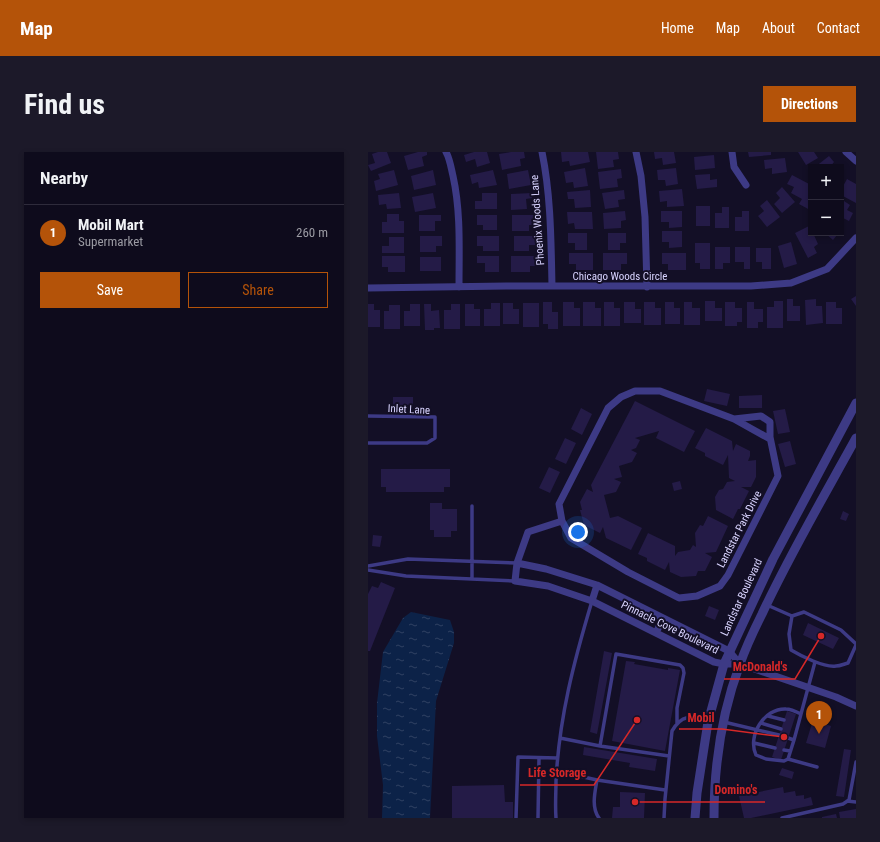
<!DOCTYPE html>
<meta charset="utf-8">
<style>
body{margin:0;font-family:"Roboto Condensed",sans-serif;background:#1c1929;color:#f1f3f6}
.controls{position:absolute;right:12px;top:12px;display:grid;overflow:hidden;border-radius:0px;box-shadow:0 2px 6px #0003}
.controls button{width:36px;height:36px;display:grid;place-items:center;padding:0;border:0;border-bottom:1px solid #2e2b3b;background:#0e0b1c;color:#f1f3f6;font:20px sans-serif}
.you{position:absolute;left:210px;top:380px;width:14px;height:14px;margin:-10px;border:3px solid #fff;border-radius:50%;background:#1a73e8;box-shadow:0 0 0 6px #1a73e833}
.badge{display:grid;place-items:center;width:26px;height:26px;border-radius:50%;background:#b45309;color:#fff;font-size:13px;font-weight:700}
.pin{position:absolute;translate:-50% -33px;filter:drop-shadow(0 1px 2px #0008)}
.pin::after{content:'';position:absolute;top:21px;width:14px;height:12px;background:inherit;clip-path:polygon(0 0,100% 0,50% 100%)}
.list{margin:0;padding:0;list-style:none}
h2{display:flex;justify-content:space-between;align-items:center;height:52px;margin:0;padding:0 16px;font-size:17px}
h2 small{font-size:13px;font-weight:400;color:#9b9ba3}
.list li{display:grid;grid-template-columns:26px 1fr auto;gap:12px;align-items:center;box-sizing:border-box;height:56px;padding:0 16px;border-top:1px solid #2e2b3b}
.list b{display:block;font-size:15px;white-space:nowrap}
.list p{margin:0;font-size:13px;white-space:nowrap;color:#9b9ba3}
.list em{font-size:13px;font-style:normal;color:#9b9ba3}
.actions{display:flex;gap:8px;padding:12px 16px}
.actions a{flex:1;padding:9px 0;border:1px solid #b45309;border-radius:0px;text-align:center;font-size:14px;color:#b45309}
.actions .main{background:#b45309;color:#fff}
.map{position:relative;flex:none;width:488px;height:666px;overflow:hidden;border-radius:0px}
header{display:flex;align-items:center;gap:24px;box-sizing:border-box;height:56px;padding:0 20px;background:#b45309;color:#fff}
header strong{font-size:19px}
nav{display:flex;gap:22px;margin-inline-start:auto;font-size:14px}
.intro{display:flex;align-items:center;justify-content:space-between;box-sizing:border-box;height:96px;padding:0 24px}
h1{margin:0;font-size:28px}
.button{padding:10px 18px;border-radius:0px;background:#b45309;color:#fff;font-size:14px;font-weight:700}
main{display:flex;gap:24px;padding:0 24px}
aside{flex:1;background:#0e0b1c;border-radius:0px;box-shadow:0 2px 6px #0003}
.map>svg:first-child{display:block}
</style>
<header>
<strong>Map</strong>
<nav><a>Home</a><a>Map</a><a>About</a><a>Contact</a></nav>
</header>
<div class="intro"><h1>Find us</h1><a class="button">Directions</a></div>
<main>
<aside>
<h2>Nearby<small></small></h2>
<ul class="list">
<li><span class="badge">1</span><div><b>Mobil Mart</b><p>Supermarket</p></div><em>260 m</em></li>
</ul>
<div class="actions"><a class="main">Save</a><a>Share</a></div>
</aside>
<div class="map">
<svg width="488" height="666" viewBox="0 0 488 666">
<defs>
<pattern id="water-ripples" width="26" height="14" patternUnits="userSpaceOnUse"><rect width="26" height="14" fill="#0c2248"/><path d="M2 4q2-2 4 0t4 0M15 11q2-2 4 0t4 0" fill="none" stroke="#2f4163"/></pattern>
</defs>
<rect width="100%" height="100%" fill="#130f26"/>
<path fill="url(#water-ripples)" d="M43 460 82 468 86 480V491L68 549 62 666H14L15 633 9 584V551L15 500 35 466Z"/>
<path fill="#241b47" d="M10 0H19L23 11 3 19 0 13 7 11 4 2Z
M50 0H59V3L54 5 56 14 40 18 36 4Z
M106 0H119L122 11 109 15 107 7 98 10 96 3Z
M143 0H156L157 6 152 7 153 14 134 18 131 2Z
M193 0H220L222 10 202 14 201 9 194 10Z
M228 0H250L251 7 245 8 246 15 230 17Z
M286 0H306L308 11 295 13 294 6 287 7Z
M380 0H403V3L381 5Z
M430 0H446L450 6 438 13Z
M346 3 347 16 327 18 326 5Z
M461 4 466 10 462 15H447Z
M417 6 419 20 404 22V16L397 17 396 8Z
M217 16 220 34 206 36 205 30 198 31 196 20Z
M308 16 310 32 298 34 297 28H290L289 18Z
M253 17 254 26 249 27 250 35 232 37 230 20Z
M26 18 30 33 8 39 6 29 12 27 10 22Z
M65 18 68 33 46 38 43 24Z
M125 18 129 33 111 36 110 30 104 32 102 23Z
M160 18 163 33 141 37 139 22Z
M342 22V28L349 27V35L329 37 327 23Z
M424 23 443 33 442 58 431 52 434 47 423 41 426 35 419 32Z
M479 27 488 32V51L473 43V38Z
M414 35 427 50 414 61 406 52 412 46 408 41Z
M314 37 316 54 299 55V49L292 50 291 39Z
M222 38 223 55 207 56 206 47H200L199 40Z
M256 38 257 47 250 48 251 55 237 57 234 41Z
M31 41 33 56 19 57 18 52 11 53 10 43Z
M65 41 68 56 47 60 44 45Z
M114 41H129V57H107V49H114Z
M164 41V46L158 47 159 57 143 58V42Z
M473 47 482 53 479 58 485 61 481 69 473 65Z
M399 48 412 65 399 75 390 64 396 59 392 54Z
M328 54H342V74H328Z
M354 55H361V76H347V61H354Z
M257 59 258 68 253 69V76L236 77 235 61Z
M293 59H314V75L301 76V70H293Z
M374 59H381V79H367V65H374Z
M199 60H224L225 77H207L206 71 200 72Z
M19 62H31V69H36V81H14V70H19Z
M51 63H73V69H67V79H51Z
M109 63H129V78H115V73H109Z
M144 63H167V73H161V79H144Z
M441 74 443 81H445L450 92 446 95 449 101 440 106 427 81Z
M294 79H314V95L301 96V90H294Z
M200 81H219V98H207V91H200Z
M240 81H258V91H252V98H240Z
M457 81H466L469 83 465 88Z
M52 84H74V94H68V100H52Z
M109 84H131V99H115V94H109Z
M146 84H167V93H161V99H146Z
M21 85H36V101H14V94H21Z
M423 90 429 112 416 116 410 94Z
M327 91H342V117H332V111H327Z
M347 95H362V111H355V117H347Z
M367 95H382V117H376V110H367Z
M388 96H403V117H394V110H388Z
M201 101H225V118H208V112H201Z
M235 101H259V112H253V118H235Z
M294 101H318V118H300V112H294Z
M14 104H37V120H20V115H14Z
M109 104H131V120H117V111H109Z
M143 104H168V114H162V120H143Z
M52 105H73V119H52Z
M488 144V154L483 147Z
M419 147H425V154H432V169H419Z
M448 147V154H454L455 171 438 173 437 148Z
M337 149H347V156H354V169H337Z
M406 149H415V176H399V155H406Z
M175 150H184V160H190V177H180V172H175Z
M195 150H206V156H212V174H195Z
M215 150H227V156H233V174H215Z
M236 150H246V156H252V174H236Z
M256 150H267V157H273V171H256Z
M276 150H287V156H293V173H276Z
M297 150H306V156H312V172H297Z
M316 150H324V156H332V173H316Z
M357 150H367V156H374V170H369V174H357Z
M379 150H386V157H395V170H390V176H379Z
M458 150H468V156H474V172H458Z
M123 151H132V174H116V157H123Z
M135 151H145V157H151V172H135Z
M155 151H171V175H155Z
M0 152H6V158H12V175H0Z
M42 152H52V174H36V159H42Z
M56 152H63V159L71 158 72 176H66V178H57Z
M83 152H92V177H76V158H83Z
M97 152H106V157H112V174H97Z
M21 153H32V177H16V159H21Z
M339 237 362 242 359 254 336 249Z
M394 243V256H371V244Z
M25 245H45V253H25Z
M267 249 327 279 316 300 288 286 291 279 267 286 272 288 268 296 263 298 269 301 264 310 251 314 254 325 246 327 253 330 248 340 236 343 242 366 250 364 274 376 263 398 238 386 235 375 232 381 216 373 212 358H214L212 350 219 337 225 340 223 333Z
M213 256 224 262 214 283 203 277Z
M417 257 422 280 410 282 405 259Z
M338 276 364 289 365 299 368 292 382 299V304L380 309 388 308V325L383 335H373L381 339 372 357H370L365 367 348 358 347 345 351 338 355 337 359 330 367 329 361 326 360 303 355 313 337 304V301L327 296Z
M197 286 208 291 198 312 187 307Z
M422 289 428 312 417 315 410 292Z
M181 315 192 320 182 341 171 336Z
M13 317H82V335H76V340H18V335H13Z
M312 329 314 337 306 339 304 331Z
M62 351H74V357H89V379H83V385H66V378H62Z
M475 359 481 362 478 369 472 367Z
M340 364 360 374 348 400 337 401 344 405 337 419H330L328 424 313 425 302 420 301 410 297 418 279 409V406L270 402 280 381 307 394V404L310 400 322 398 325 393 328 395 327 381 332 373 335 374Z
M5 383 14 384 12 395 4 394Z
M13 430 27 436 2 499H0V442L4 434 10 436Z
M341 454 351 458 347 468 337 464Z
M440 471 471 486 465 497 435 483Z
M236 499 244 501 229 582 222 580Z
M258 509 267 510 266 512 300 518V516L312 518 297 599 244 589Z
M419 559 428 562 413 608 404 605Z
M445 568 463 574 457 596 438 591Z
M216 595 289 607 287 619 261 615 262 611 215 603Z
M476 597 483 598 476 645 468 644Z
M414 616 426 620 424 627 411 623Z
M136 633 137 650H145V666H84V634Z
M415 635 416 641 427 639 428 644 436 643V647L443 645 445 653 383 666H376L371 644Z
M252 640 277 641 276 666H244L245 655H252Z
M488 657V666H472L471 660Z
M468 662 469 666H454V665Z"/>
<g fill="none" stroke-linecap="round" stroke-linejoin="round">
<path stroke="#3d3a85" stroke-width="3.5" d="M0 264 67 265V286L59 291H0
M0 414 40 407 149 411
M0 418 38 424 147 429
M104 427V354
M399 453 424 464 436 460 473 478 488 492
M424 464 421 482 423 498C433 504 457 516 468 514 472 514 476 512 480 511L488 493
M433 562C429 560 423 557 418 557 396 556 379 584 388 603L398 607 416 609 420 607 449 615
M400 564 416 568
M356 570 411 583
M393 571 413 577
M192 586 232 594 301 604
M420 586 426 588 447 510
M386 591 407 596
M232 594 248 502 312 513 315 516 316 521 309 556V571
M416 598 422 599
M420 607 426 588
M189 619 229 628 297 638
M229 628C227 640 223 655 231 666
M479 649 488 650
M148 666 150 605 189 606
M170 666 171 606
M188 666C187 654 188 641 188 629 191 566 206 509 224 449
M296 666 297 647 304 579C314 562 322 564 339 569
M414 666 475 652 481 648 488 610"/>
<path stroke="#3d3a85" stroke-width="7" d="M78 0C82 7 83 16 85 24 93 60 91 98 91 135
M174 0C183 44 183 89 184 134
M268 0 273 24 277 65 279 135
M364 0 366 15 378 33
M478 0 488 9
M0 136 138 134H383L423 131 459 117 488 86
M366 267 402 287
M194 369 203 386 260 420 311 446 329 444 352 434 360 423 410 324 402 285V270L393 264 366 267 292 239H267L253 245 240 256 191 352 194 369 160 380 149 411 147 429 180 434 224 449 346 510 356 512H372L468 545 488 554
M149 411 178 417 229 433 361 499 372 512
M224 449 229 433
M288 481 295 466"/>
<path stroke="#3d3a85" stroke-width="9" d="M327 666 329 641 340 570 356 512 405 407 488 251
M346 666C346 615 354 560 372 512 378 495 386 478 394 462 422 402 456 344 488 286"/>
</g>
<g text-anchor="middle" stroke-width="4" stroke-linejoin="round" paint-order="stroke">
<g font-size="11" fill="#d9d4ff" stroke="#130f26">
<text transform="translate(169 68) rotate(-94)" y="4">Phoenix Woods Lane</text>
<text x="252" y="128">Chicago Woods Circle</text>
<text transform="translate(41 257) rotate(3)" y="4">Inlet Lane</text>
<text transform="translate(371 377) rotate(-63)" y="4">Landstar Park Drive</text>
<text transform="translate(373 445) rotate(-65)" y="4">Landstar Boulevard</text>
<text transform="translate(302 475) rotate(26)" y="4">Pinnacle Cove Boulevard</text>
</g>
</g>
<path fill="none" stroke="#d62828" stroke-width="1.5" d="M453 484L427 527H356M416 585L354 577H311M269 568L226 633H152M267 650L338 650H397"/>
<g fill="#d62828" stroke="#130f26" stroke-width="1.5">
<circle cx="453" cy="484" r="4"/>
<circle cx="416" cy="585" r="4"/>
<circle cx="269" cy="568" r="4"/>
<circle cx="267" cy="650" r="4"/>
</g>
<g font-size="12" text-anchor="middle" font-weight="bold" fill="#d62828" stroke="#130f26" stroke-width="4" stroke-linejoin="round" paint-order="stroke">
<text x="392" y="519">McDonald's</text>
<text x="333" y="570">Mobil</text>
<text x="189" y="625">Life Storage</text>
<text x="368" y="642">Domino's</text>
</g>
</svg>
<div class="controls">
<button>+</button>
<button>−</button>
</div>
<div class="you"></div>
<div class="pin badge" style="left:451px;top:582px">1</div>
</div>
</main>
